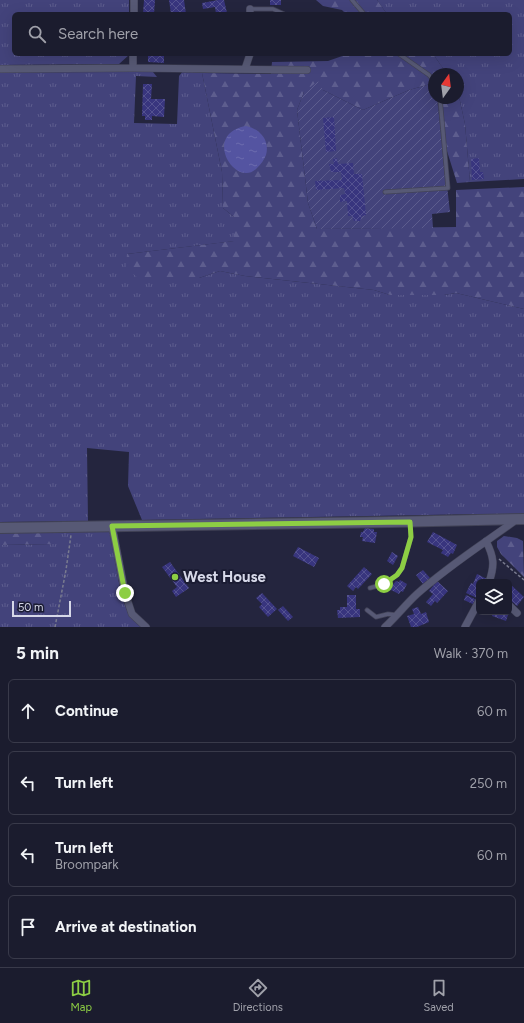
<!DOCTYPE html>
<meta charset="utf-8">
<style>
body{margin:0;font-family:Figtree,sans-serif;background:#28293a;color:#f1f3f6}
.controls{position:absolute;right:12px;bottom:12px;display:grid;overflow:hidden;border-radius:6px;box-shadow:0 4px 16px #0002}
.controls button{width:36px;height:36px;display:grid;place-items:center;padding:0;border:0;border-bottom:1px solid #393a4a;background:#1b1c2e;color:#f1f3f6;font:20px sans-serif}
.compass{position:absolute;left:428px;top:68px;width:36px;height:36px;border-radius:50%;background:#1b1c2e;box-shadow:0 4px 16px #0002;rotate:14deg}
.scale{position:absolute;left:12px;bottom:10px;width:59px;box-sizing:border-box;padding-left:4px;border:2px solid #d6d8e8;border-top:0;font-size:11px;line-height:14px;white-space:nowrap;color:#d6d8e8;-webkit-text-stroke:3px #1b1c33;paint-order:stroke}
.stop{position:absolute;width:12px;height:12px;margin:-9px;border:3px solid #8dce44;border-radius:50%;background:#fff}
.stop.end{background:#8dce44;border-color:#fff;box-shadow:0 1px 4px #0008}
.list{margin:0;padding:0;list-style:none}
h2{display:flex;justify-content:space-between;align-items:center;height:52px;margin:0;padding:0 16px;font-size:17px}
h2 small{font-size:13px;font-weight:400;color:#a0a1aa}
.list li{display:grid;grid-template-columns:26px 1fr auto;gap:12px;align-items:center;box-sizing:border-box;height:64px;margin:0 8px 8px;padding:0 8px;border:1px solid #393a4a;border-radius:6px}
.list b{display:block;font-size:15px;white-space:nowrap}
.list p{margin:0;font-size:13px;white-space:nowrap;color:#a0a1aa}
.list em{font-size:13px;font-style:normal;color:#a0a1aa}
.icon{flex:none;width:22px;height:22px;fill:none;stroke:currentColor;stroke-width:2;stroke-linecap:round;stroke-linejoin:round}
.map{position:relative;flex:none;width:524px;height:627px;overflow:hidden}
.search{position:absolute;background:#1b1c2e;box-shadow:0 4px 16px #0002;left:12px;right:12px;top:12px;height:44px;display:flex;align-items:center;gap:10px;box-sizing:border-box;padding:0 14px;border-radius:6px;color:#a0a1aa;font-size:15px}
.sheet{height:340px;background:#1b1c2e}
nav{display:flex;justify-content:space-around;align-items:center;box-sizing:border-box;height:56px;border-top:1px solid #393a4a;background:#1b1c2e;font-size:11px;color:#a0a1aa}
nav a{display:grid;justify-items:center;gap:2px}
nav .on{color:#8dce44}
.map>svg:first-child{display:block}
</style>
<div class="map">
<svg width="524" height="627" viewBox="0 0 524 627">
<defs>
<pattern id="grass-tufts" width="24" height="20" patternUnits="userSpaceOnUse"><rect width="24" height="20" fill="#43437b"/><path d="M3 7l-1-3M5 7V3M7 7l1-3M15 17l-1-3M17 17v-4M19 17l1-3" fill="none" stroke="#5d5d8e"/></pattern>
<pattern id="forest-firs" width="22" height="20" patternUnits="userSpaceOnUse"><rect width="22" height="20" fill="#43437b"/><path d="M5 1l3.5 6h-7zM16 11l3.5 6h-7z" fill="#5d5d8e"/></pattern>
<pattern id="garden-furrows" width="10" height="10" patternUnits="userSpaceOnUse"><rect width="10" height="10" fill="#43437b"/><path d="M-1 1l2-2M0 10L10 0M9 11l2-2" fill="none" stroke="#5d5d8e"/></pattern>
<pattern id="water-ripples" width="26" height="14" patternUnits="userSpaceOnUse"><rect width="26" height="14" fill="#5454a1"/><path d="M2 4q2-2 4 0t4 0M15 11q2-2 4 0t4 0" fill="none" stroke="#6c6cae"/></pattern>
<pattern id="building-cross-hatch" width="8" height="8" patternUnits="userSpaceOnUse"><rect width="8" height="8" fill="#38357e"/><path d="M0 0l8 8M0 8l8-8" fill="none" stroke="#545290"/></pattern>
</defs>
<rect width="100%" height="100%" fill="#24253e"/>
<path fill="url(#grass-tufts)" d="M0 0H129V14H14V54L129 55 119 64 0 65Z
M377 0H524V179L470 182 465 124 458 92V74H447L433 54H510V14H387Z
M111 70 153 72 157 77 136 76 134 123 177 124 179 76 183 71 202 73 222 172 223 208 234 217 235 241 127 254 180 278H199L220 271 245 276 374 290 390 295H444L456 293 524 309V514H479L142 520 128 486 129 452 87 448 88 521 0 522V71Z
M54 532H110L121 594 128 613 142 627H0V545L54 544Z"/>
<path fill="url(#forest-firs)" d="M316 0H377L387 14H346L342 10 323 6Z
M348 54H433L447 74H434V83L409 90 363 110 323 90 304 92 297 110 308 203 317 229 456 227V190L524 187V309L456 293 444 295H390L374 290 245 276 220 271 199 278H180L142 282 126 267 127 254 234 241V217L223 208 222 172 202 73 271 74 272 62 328 61Z
M458 92 465 124 470 182 457 183 441 132 437 98H458Z
M0 522H12L14 532H54V544L0 545Z
M504 536 517 538 523 541 524 577 501 554 497 547V541Z"/>
<path fill="url(#garden-furrows)" d="M318 81 323 90 363 110 409 90 434 83V98H437L450 212 432 214 433 228 317 229 308 203 297 110 304 92Z"/>
<path fill="url(#water-ripples)" d="M246 126C260 129 270 140 266 155 264 160 261 164 257 168 236 190 201 134 246 126Z"/>
<path fill="url(#building-cross-hatch)" d="M144 0H155L154 14H143Z
M169 0H184L186 14H171Z
M218 0H224L227 13 216 14 215 7 203 9 202 3Z
M270 0H281V5H270Z
M148 54H164V63L148 62Z
M143 84H152L151 99H165L164 117 152 116V120H145V116H142Z
M334 117 336 151 326 152 323 118Z
M337 158 338 164 353 163 354 174H362L366 215 362 216 360 221H354L352 216H348L347 201 340 202V195L345 194 344 188 316 190 315 181 342 180 341 172H331L329 164H334L333 159Z
M479 158 480 172H483L484 179 472 180 471 159Z
M365 528 374 529V532H377L375 543 362 541 363 537H360L361 532H363Z
M433 532 457 545 453 554 451 553 448 557 441 553 443 550 427 542Z
M298 547 319 558 314 567 293 556Z
M392 552 398 556 393 565 387 561Z
M170 562 189 588 176 597 172 591 177 587 162 567Z
M364 567 372 574 358 589 356 587 353 591 347 586Z
M423 570 430 578 423 584 416 575Z
M477 574 487 579 485 582H479V595L477 598 466 593 471 583 473 584Z
M400 580 407 584 403 592 401 591 399 594 389 589 396 581 399 582Z
M437 581 448 591 437 603 435 601 431 606 426 602 433 594 429 591Z
M509 583 524 597 517 606 509 599Z
M262 593 277 609 268 617 259 607 262 604 256 598Z
M347 595H356V609H360V617L338 618 337 610H340V607H347Z
M466 595 477 600 475 605 464 600Z
M283 606 293 617 288 621 278 610Z
M418 607 421 614 426 612 429 622 417 627H411L407 616 414 614 412 609Z
M493 612H509L506 621 492 616Z"/>
<g fill="none" stroke-linecap="round" stroke-linejoin="round">
<g stroke="#424357" stroke-width="5">
<path id="lane" d="M352 0 364 14
M250 9H273L284 14
M399 54 429 75 434 81
M385 192 448 188 440 98
M370 588 384 584 397 575 402 568 411 537 410 523
M367 610 376 617 388 614 397 615"/>
</g>
<g stroke="#424357" stroke-width="8">
<path id="street" d="M134 14V0
M250 14V9
M133 68V54
M0 69 133 68 307 70
M245 69 250 54
M112 526 125 593 132 614 146 627
M486 541C494 557 495 565 489 582
M509 605 517 613
M385 627C396 617 406 604 417 594 448 566 483 544 516 520
M465 627 479 601"/>
</g>
<g stroke="#424357" stroke-width="12">
<path id="secondary" d="M0 528 390 522 524 519"/>
</g>
<path stroke="#797b8f" stroke-width="1.5" stroke-dasharray="3 2" stroke-linecap="butt" d="M499 559 524 580
M55 627 66 570 71 535"/>
<use href="#lane" stroke="#575975" stroke-width="3.5"/>
<use href="#street" stroke="#575975" stroke-width="7"/>
<use href="#secondary" stroke="#575975" stroke-width="10"/>
</g>
<g fill="none" stroke-linecap="round" stroke-linejoin="round">
<path stroke="#8dce44" stroke-width="5" d="M125 593 112 526 410 522 411 537 402 568 397 575 384 584"/>
</g>
<circle fill="#8dce44" stroke="#1b1c33" stroke-width="1.5" cx="175" cy="577" r="4"/>
<g text-anchor="middle" stroke-width="4" stroke-linejoin="round" paint-order="stroke">
<g font-size="15" font-weight="bold" fill="#d6d8e8" stroke="#1b1c33" text-anchor="start">
<text x="183" y="582">West House</text>
</g>
</g>
</svg>
<div class="controls">
<button><svg class="icon" aria-label="layers" viewBox="0 0 24 24"><path d="M12 4l9 5-9 5-9-5zM3 14l9 5 9-5"/></svg></button>
</div>
<svg class="compass" viewBox="-18 -18 36 36"><path d="M0-13l5 13h-10z" fill="#e53935"/><path d="M0 13l5-13h-10z" fill="#a0a1aa"/></svg>
<div class="scale">50 m</div>
<div class="stop" style="left:384px;top:584px"></div>
<div class="stop end" style="left:125px;top:593px"></div>
<div class="search"><svg class="icon" aria-label="search" viewBox="0 0 24 24"><circle cx="10" cy="10" r="6"/><path d="M15 15l6 6"/></svg>Search here</div>
</div>
<section class="sheet">
<h2>5 min<small>Walk · 370 m</small></h2>
<ul class="list">
<li><svg class="icon" aria-label="ahead" viewBox="0 0 24 24"><path d="M12 20V5M6 11l6-6 6 6"/></svg><div><b>Continue</b></div><em>60 m</em></li>
<li><svg class="icon" aria-label="left" viewBox="0 0 24 24"><path d="M17 20v-9H6M10 6l-5 5 5 5"/></svg><div><b>Turn left</b></div><em>250 m</em></li>
<li><svg class="icon" aria-label="left" viewBox="0 0 24 24"><path d="M17 20v-9H6M10 6l-5 5 5 5"/></svg><div><b>Turn left</b><p>Broompark</p></div><em>60 m</em></li>
<li><svg class="icon" aria-label="arrive" viewBox="0 0 24 24"><path d="M6 21V4h12l-3 4 3 4H6"/></svg><div><b>Arrive at destination</b></div></li>
</ul>
</section>
<nav>
<a class="on"><svg class="icon" aria-label="map" viewBox="0 0 24 24"><path d="M3 6l6-2 6 2 6-2v14l-6 2-6-2-6 2zM9 4v14M15 6v14"/></svg>Map</a>
<a><svg class="icon" aria-label="directions" viewBox="0 0 24 24"><path d="M12 3l9 9-9 9-9-9zM9 14v-3h6M13 9l2 2-2 2"/></svg>Directions</a>
<a><svg class="icon" aria-label="saved" viewBox="0 0 24 24"><path d="M7 4h10v16l-5-4-5 4z"/></svg>Saved</a>
</nav>
